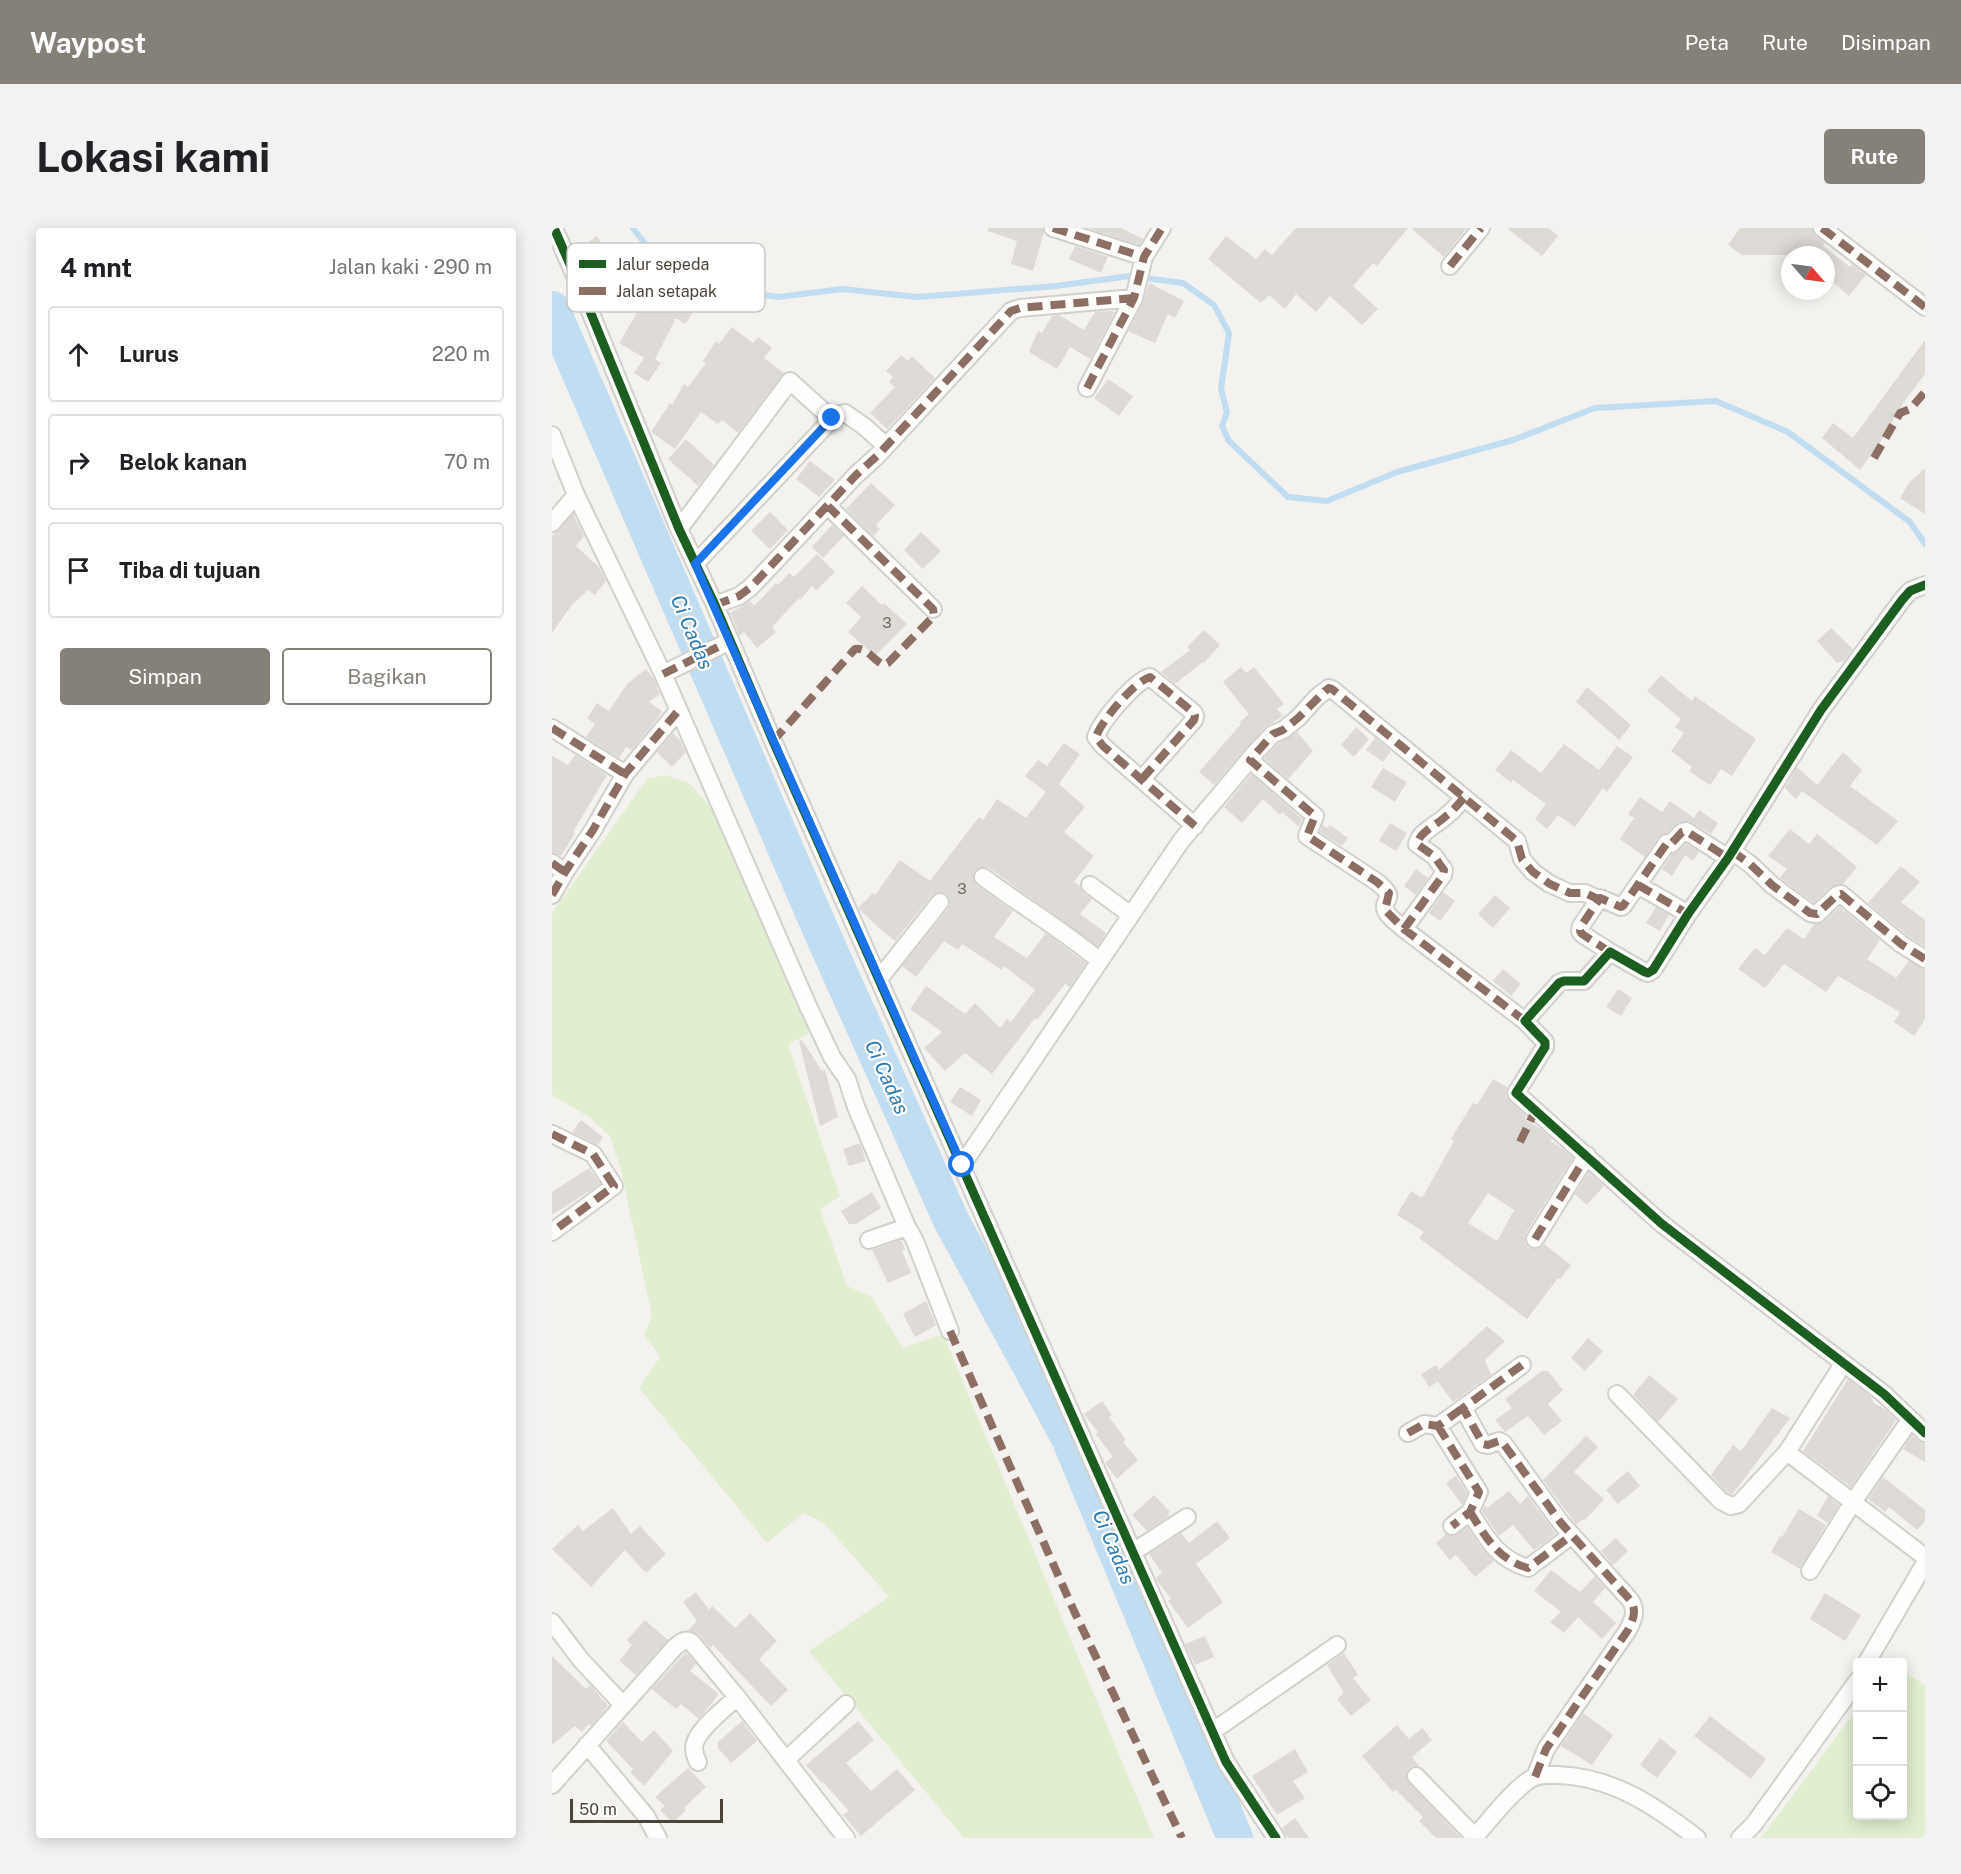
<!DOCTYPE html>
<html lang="id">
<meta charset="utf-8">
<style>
body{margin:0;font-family:"Public Sans",sans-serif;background:#f2f2f2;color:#202124}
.controls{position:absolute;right:18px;bottom:18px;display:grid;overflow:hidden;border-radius:6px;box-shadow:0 3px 15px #0003}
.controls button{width:54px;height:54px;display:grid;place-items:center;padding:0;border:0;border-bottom:2px solid #e0e0e0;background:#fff;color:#202124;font:30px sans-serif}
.compass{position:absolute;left:1229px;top:18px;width:54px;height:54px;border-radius:50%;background:#fff;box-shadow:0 3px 15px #0003;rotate:118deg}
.scale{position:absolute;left:18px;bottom:15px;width:153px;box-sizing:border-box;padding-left:6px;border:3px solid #4b4439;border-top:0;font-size:16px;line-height:21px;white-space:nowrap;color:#4b4439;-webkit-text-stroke:4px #fff;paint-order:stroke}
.stop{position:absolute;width:18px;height:18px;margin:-14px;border:4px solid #1a73e8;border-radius:50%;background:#fff}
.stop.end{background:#1a73e8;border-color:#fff;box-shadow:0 2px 6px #0008}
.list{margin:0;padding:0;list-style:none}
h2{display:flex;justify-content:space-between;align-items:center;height:78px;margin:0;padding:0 24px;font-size:26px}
h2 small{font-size:20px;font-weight:400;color:#757577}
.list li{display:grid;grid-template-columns:39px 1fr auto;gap:18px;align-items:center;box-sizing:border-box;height:96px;margin:0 12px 12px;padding:0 12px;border:2px solid #e0e0e0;border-radius:6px}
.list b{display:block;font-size:22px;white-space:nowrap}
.list em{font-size:20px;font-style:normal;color:#757577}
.actions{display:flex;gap:12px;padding:18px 24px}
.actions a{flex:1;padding:14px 0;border:2px solid #868178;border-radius:6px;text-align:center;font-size:21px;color:#868178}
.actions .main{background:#868178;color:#fff}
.icon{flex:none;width:33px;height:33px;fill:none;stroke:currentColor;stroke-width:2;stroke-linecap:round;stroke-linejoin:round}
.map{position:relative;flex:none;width:1373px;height:1610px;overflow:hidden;border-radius:6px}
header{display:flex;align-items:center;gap:36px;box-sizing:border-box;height:84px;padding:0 30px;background:#868178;color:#fff}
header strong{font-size:28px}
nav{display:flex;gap:33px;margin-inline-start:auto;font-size:21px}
.intro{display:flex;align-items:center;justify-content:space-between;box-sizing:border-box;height:144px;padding:0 36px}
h1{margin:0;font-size:42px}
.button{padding:15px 27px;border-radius:6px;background:#868178;color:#fff;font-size:21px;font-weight:700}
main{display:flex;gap:36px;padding:0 36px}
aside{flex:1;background:#fff;border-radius:6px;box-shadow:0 3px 15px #0003}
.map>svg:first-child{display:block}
</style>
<header>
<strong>Waypost</strong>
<nav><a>Peta</a><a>Rute</a><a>Disimpan</a></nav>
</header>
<div class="intro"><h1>Lokasi kami</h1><a class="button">Rute</a></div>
<main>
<aside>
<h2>4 mnt<small>Jalan kaki · 290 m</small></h2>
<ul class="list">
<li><svg class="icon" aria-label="ahead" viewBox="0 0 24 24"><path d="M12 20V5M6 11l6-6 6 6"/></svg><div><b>Lurus</b></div><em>220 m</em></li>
<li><svg class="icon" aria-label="right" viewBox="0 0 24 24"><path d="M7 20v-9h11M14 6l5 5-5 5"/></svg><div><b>Belok kanan</b></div><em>70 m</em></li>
<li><svg class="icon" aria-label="arrive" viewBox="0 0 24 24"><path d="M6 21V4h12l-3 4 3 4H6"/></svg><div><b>Tiba di tujuan</b></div></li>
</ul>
<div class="actions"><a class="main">Simpan</a><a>Bagikan</a></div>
</aside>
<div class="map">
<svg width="1373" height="1610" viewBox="0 0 1373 1610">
<rect width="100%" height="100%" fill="#f4f2ee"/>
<path fill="#e1eecf" d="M113 547 137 555 156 576 171 600 261 803 236 817 288 968 268 981 295 1058 319 1068 351 1120 391 1106 602 1610H412L257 1423 337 1369 273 1296 252 1285 215 1315 87 1160 108 1129 92 1107 100 1088 69 942 58 908 37 889 0 867V685L95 551Z
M1351 1443 1373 1457V1610H1209L1305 1481 1306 1588H1350Z"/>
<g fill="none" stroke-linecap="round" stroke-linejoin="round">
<path stroke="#c0ddf1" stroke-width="6" d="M81 0 107 34 155 59 226 69 290 61 365 69 504 58 578 48 631 55 662 77 677 105 669 161 675 184 670 198 677 213 736 269 775 273 845 244 961 212 1043 180 1164 173 1236 204 1358 294 1373 316"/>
<path stroke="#c0ddf1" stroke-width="36" d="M0 81 273 712 399 992 517 1210 683 1610"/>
</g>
<path fill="#dedbd6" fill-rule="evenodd" d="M436 0H491L492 4 481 43 459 36 465 13 436 3Z
M536 0H569L591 11 587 17Z
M744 0H856L825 38 821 35 801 58 826 81 810 97 778 68 764 84 744 66 733 81 717 67 709 75 656 31 674 8 704 31 713 21 720 27Z
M859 0H915L892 29Z
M955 0H997L1006 8 990 28Z
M1188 0H1260L1263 8 1273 15 1271 18 1298 39 1300 36 1314 47 1297 68 1274 48V27H1190L1176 17Z
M45 8 59 31 65 24 82 38 70 52 113 80 120 69 142 83 133 96 124 90 103 131 109 135 96 154 82 145 92 130 67 115 85 85 76 79 79 75 43 44 27 21Z
M523 18 556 29 549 45 517 31Z
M597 55 632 73 623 90 616 86 603 115 576 103 591 75Z
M559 83 563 84 538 131 518 119 505 141 480 126 477 123 486 103 490 105 500 88 507 87 532 102 543 84Z
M180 99 201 115 206 109 220 120 212 130 232 145 186 205 170 192 166 196 149 184 123 221 99 204 118 175 120 177 132 156 136 159 154 135 151 133 164 113 167 116Z
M1373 112V146L1352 174 1331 210 1308 242 1270 210 1281 195 1301 210Z
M349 127 356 133 360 128 383 150 335 201 318 185 343 159 337 154 341 149 334 143Z
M556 151 581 168 567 188 542 170Z
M134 211 162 237 146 258 116 231Z
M258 233 283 252 267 269 244 251Z
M1373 240V286L1348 270 1357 255Z
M319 255 343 277 324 297 328 301 321 308 294 281Z
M218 284 236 302 218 321 199 303Z
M21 286 32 308 24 318 47 339 54 353 43 367 36 362 19 378 0 405V308Z
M280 297 292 308 271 330 260 319Z
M369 304 389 323 371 341 352 322Z
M265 326 283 344 264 363 260 358 248 372 247 370 220 399 224 404 205 420 192 404 188 408 178 385 198 373 202 378 224 355 226 357 237 345 242 349Z
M310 358 330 377 332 375 355 396 323 428 296 404 309 389 294 375Z
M1279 400 1301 421 1293 432 1285 435 1265 413Z
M652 402 668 417 652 435 651 434 623 456 609 444 638 422 635 419Z
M689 439 694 445 702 439 732 476 725 481 731 488 713 499 662 557 647 544 689 496 687 495 697 486 671 454Z
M94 441 102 451 108 466 97 474 110 483 105 491 80 522 74 519 67 530 34 509 43 496 35 490 45 475 57 483 75 456Z
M1109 447 1140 473 1143 468 1204 511 1180 548 1169 541 1158 557 1137 543 1140 539 1119 523 1132 505 1123 499 1129 491 1095 463Z
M1035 459 1079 497 1067 512 1024 474Z
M804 499 817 511 802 529 789 517Z
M745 504 761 523 736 551 712 530 727 515Z
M121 505 128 512 134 524 120 539 105 524Z
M823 510 839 523 831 534 814 522Z
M512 515 528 526 507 556 533 579 512 604 542 628 522 654 528 658 531 665 540 671 528 686 554 705 546 718 437 640 432 639 423 642 421 648 424 657 461 683 442 709 475 730 494 705 534 735 518 759 513 756 485 792 483 790 440 846 413 825 393 843 372 820 390 804 358 781 374 758 413 786 423 775 448 800 455 791 459 794 483 762 452 738 450 742 410 716 406 722 392 713 364 749 350 738 396 681 398 671 394 665 389 664 380 667 343 713 326 699 306 680 321 665 323 667 348 632 378 653 427 589 431 592 445 571 474 590 494 564 473 548 486 532 495 538Z
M1012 516 1047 542 1065 518 1081 529 1055 564 1051 560 1023 599 1006 587 995 601 983 591 994 576 961 552 959 555 943 542 959 522 989 545Z
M1291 524 1310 542 1298 558 1346 593 1325 617 1250 563 1244 571 1233 560 1245 539 1265 557Z
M23 527 55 547 21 604 23 605 9 628 0 625V528L16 537Z
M831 540 855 554 843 574 819 559Z
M699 546 750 591 747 599 730 584 728 587 711 571 690 595 672 579Z
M1088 569 1110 584 1118 573 1142 590 1147 582 1166 595 1159 606 1139 594 1135 593 1127 594 1115 605 1107 609 1093 629 1068 611 1082 590 1076 586Z
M838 595 855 605 844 623 827 613Z
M771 597 775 600 778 597 796 610 790 618 768 604Z
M1238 601 1257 616 1265 606 1305 639 1291 656 1278 659 1262 675 1228 650 1235 641 1216 628Z
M1134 615 1147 624 1141 633 1133 627 1120 648 1110 641 1120 626 1126 623Z
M1349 638 1368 654 1349 674 1373 692V719L1355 707 1316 675Z
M864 641 876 650 864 667 852 658Z
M891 664 903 673 888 693 877 685Z
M943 667 958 680 941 700 926 686Z
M1104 679 1117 687 1108 703 1094 695Z
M1288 679 1328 712 1315 731 1344 750 1357 733 1373 741V791L1362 808 1342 794 1348 784 1286 748 1274 764 1232 736 1213 760 1186 741 1203 720 1213 727 1235 700 1252 711 1262 696 1272 694Z
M951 741 969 756 959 768 941 753Z
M1066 761 1080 770 1069 788 1054 779Z
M250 812 270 843 273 842 286 889 268 898 247 813Z
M941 851 955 859 954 869 974 888 973 891 990 902 1000 911 998 913 1008 919 1021 930 974 1005 973 1011 974 1016 978 1020H987L992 1016 1019 1037 1008 1051 1006 1050 975 1091 867 1010 872 1004 845 987 859 963 870 970 902 913 899 911 921 875 925 877ZM936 965 962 982 945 1013 916 995Z
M408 859 429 872 420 888 398 874Z
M29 892 51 909 46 917 20 904Z
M308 915 314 933 297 938 291 921Z
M37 940 48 956 0 987V964Z
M1037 944 1052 958 1035 977 1023 966Z
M320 964 329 980 304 996H297L289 983Z
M349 1012 353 1021 350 1023 359 1045 336 1055 320 1022Z
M374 1073 384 1097 363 1109 351 1086Z
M935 1098 953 1113 933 1132 939 1147 901 1174 886 1154 877 1159 869 1146 884 1137 887 1142Z
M1036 1110 1051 1123 1033 1143 1019 1130Z
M990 1143H996L1011 1162 996 1176 1010 1193 992 1207 976 1188 953 1204 943 1192 960 1180 953 1171Z
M1097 1147 1126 1171 1106 1194 1081 1167Z
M1296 1151 1318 1168 1322 1175 1334 1182 1344 1192 1299 1259 1251 1223Z
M550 1173 560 1187 557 1189 574 1212 571 1214 586 1232 565 1251 553 1235 561 1229 544 1206 546 1204 532 1186Z
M1220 1180 1238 1190 1180 1267 1175 1264 1159 1247 1181 1217 1189 1223Z
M1360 1207 1366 1213 1373 1215V1234L1351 1221Z
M1034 1208 1046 1219 1022 1244 1052 1271 1033 1292 1032 1291 1024 1296 991 1252Z
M1076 1243 1088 1258 1066 1276 1054 1262Z
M904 1248 915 1265 910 1277 894 1255Z
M1331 1249 1373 1282V1293L1365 1302 1337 1279 1333 1284 1316 1271Z
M957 1263 968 1276 976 1268 1004 1306 982 1322 961 1297 947 1308 930 1283 933 1277 935 1280Z
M602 1267 618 1284 616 1286 617 1288 595 1303 580 1287Z
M1276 1268 1287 1277 1276 1295 1265 1288Z
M61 1280 79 1306 88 1298 114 1326 94 1345 73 1322 39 1359 0 1321 26 1297 31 1303Z
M1247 1281 1274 1297 1248 1341 1219 1324 1228 1308 1230 1309Z
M665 1293 678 1310 644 1336 671 1374 636 1400 616 1373 619 1371 605 1353 604 1349 610 1345 597 1326 629 1305 637 1315Z
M915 1299 927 1317 942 1333 923 1349 904 1327 898 1332 884 1315 894 1306 902 1308Z
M1064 1310 1076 1323 1061 1337 1049 1323Z
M999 1342 1028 1364 1043 1348 1053 1360 1041 1374 1064 1395 1050 1411 1026 1389 1012 1405 998 1394 1009 1384 982 1363Z
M144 1364 157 1382 160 1378 183 1400 198 1385 225 1413 207 1431 236 1462 219 1478 161 1417 158 1420 146 1406 136 1402 145 1393 131 1374Z
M1273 1365 1309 1387 1293 1413 1258 1391Z
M93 1392 116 1412 84 1447 67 1433 80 1417 75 1412Z
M653 1408 662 1429 643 1437 633 1416Z
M134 1424 144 1436 138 1443 167 1466 147 1491 129 1476 124 1481 100 1461Z
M792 1425 806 1447 801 1450 819 1472 799 1488 785 1471 792 1465 775 1437Z
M0 1428 34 1461 38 1457 56 1478 39 1498 37 1496 30 1504 23 1498 0 1517Z
M1031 1485 1061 1507 1040 1537 1009 1518Z
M1158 1488 1214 1531 1199 1551 1142 1508Z
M190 1493 205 1513 179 1535 166 1520V1514Z
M306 1493 322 1512 294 1535 319 1563 345 1541 363 1562 309 1608 291 1587 297 1583 271 1554 270 1555 254 1537Z
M71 1494 90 1514 102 1502 121 1523 92 1558 78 1544 81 1541 54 1513Z
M845 1497 857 1511 870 1500 880 1512 860 1529 867 1538H861L856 1541 854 1546V1551L909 1610H884L867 1593 871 1589 844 1562 841 1564 810 1528Z
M1108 1510 1125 1524 1105 1550 1088 1537Z
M743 1521 756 1544 741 1553 753 1570 725 1587 700 1548Z
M136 1540 154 1559 132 1580 134 1582 121 1595 108 1582 113 1578 103 1569Z
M743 1590 757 1610H736L734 1607 730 1600Z"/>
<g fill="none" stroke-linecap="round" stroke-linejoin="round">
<g stroke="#d2d0cb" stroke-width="20">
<path id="minor" d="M2 0 33 71 127 301 163 377 221 513 674 1534 724 1610
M501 0 592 29
M1270 0 1373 79
M898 38 929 0
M535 160 582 70 592 29 610 0
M0 207 24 267 111 446 256 778 280 829 295 851 304 879 355 999 363 1013 398 1103
M276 278 381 381
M0 295 24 267
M127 301 238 153 280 191 284 187 293 185 313 199 334 218
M143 336 280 191
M1373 357 1358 363 1350 372 1269 482 1176 630 1136 686 1101 742 1096 745 1093 744 1058 724 1032 753H1012L1007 755 973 793 993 814V819L964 865 1110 996 1332 1166 1373 1205
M163 377 187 368 199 359 304 247 325 228 459 83 468 80 582 70
M111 446 178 413
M0 500 73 546
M698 532 763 588 755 608 825 654C848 673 828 670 834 683 836 689 847 696 852 701L973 793
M590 551 642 492 643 488 642 485 598 449C583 453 549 493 544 509L551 518 643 598
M1180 623 1198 636 1220 657 1258 685 1265 686 1285 667 1289 666 1349 716 1373 731
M0 635 13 644
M431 649C470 678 511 702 548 733
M538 657 579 687
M1086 657 1136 686
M0 667 13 644 41 602 73 546 126 483
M852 701 891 647 892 642 882 628 865 616C868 603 885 597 894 588 901 583 906 576 912 570
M1058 724 1030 706 1028 703 1029 698 1048 670 1069 679 1071 678 1115 615 1119 616 1130 604 1134 603 1176 630
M327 751 388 674
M0 906 41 926 62 958 0 1004
M410 937 629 613 702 526 721 506 731 502 746 490 765 469 777 460 780 461 965 613 970 631 981 644 998 656 1018 665H1033L1046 671
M983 1011 1035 927
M317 1012 355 999
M1291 1136 1235 1224 1373 1329
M970 1137 911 1180 931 1216 936 1217 947 1213 951 1215 1009 1295 1079 1373C1085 1384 1081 1392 1076 1402L994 1521 983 1549
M1065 1166 1169 1273 1179 1278 1187 1276 1235 1224
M886 1198 927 1264 918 1284 900 1298
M856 1205 872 1196 886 1198 911 1180
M918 1284C934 1309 945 1331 976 1340L1020 1307
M581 1324 635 1289
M1258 1343 1301 1274 1358 1192
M0 1394 29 1432 71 1477
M1315 1434 1373 1335
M661 1503 785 1417
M35 1517 94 1588 106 1610
M234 1532 294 1476
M146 1534C144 1530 142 1524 142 1520 142 1503 174 1480 185 1469
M864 1548 923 1609
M0 1557 123 1419C129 1414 135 1409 141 1416L185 1469 294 1610
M922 1610C935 1595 966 1555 983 1549 990 1546 999 1547 1006 1547 1061 1549 1103 1578 1145 1610
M1188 1610 1202 1596 1306 1452"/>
</g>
<use href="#minor" stroke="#fdfdfc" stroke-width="16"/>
<path stroke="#8d6e63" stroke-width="8" stroke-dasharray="15 8" stroke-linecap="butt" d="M501 0 592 29
M1270 0 1373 79
M898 38 929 0
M535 160 582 70 592 29 610 0
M1322 230 1348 185 1358 181 1373 164
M163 377 187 368 199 359 304 247 325 228 459 83 468 80 582 70
M111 446 178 413
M0 500 73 546
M221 513 303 421C315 419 322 433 332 437L336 435 382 388 381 381 276 278
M590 551 642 492 643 488 642 485 598 449C583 453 549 493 544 509L551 518 643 598
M1180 623 1198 636 1220 657 1258 685 1265 686 1285 667 1289 666 1349 716 1373 731
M0 635 13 644
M1086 657 1136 686
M0 667 13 644 41 602 73 546 126 483
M852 701 891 647 892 642 882 628 865 616C868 603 885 597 894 588 901 583 906 576 912 570
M1058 724 1030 706 1028 703 1029 698 1048 670 1069 679 1071 678 1115 615 1119 616 1130 604 1134 603 1176 630
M973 793 852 701 833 682 837 665 825 654 755 608 763 588 698 532 721 506 731 502 746 490 773 463 777 460 780 461 965 613 970 631 981 644 998 656 1018 665H1033L1046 671
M0 906 41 926 62 958 0 1004
M968 914 984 881
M983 1011 1035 927
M398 1103 522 1383 630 1610
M970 1137 911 1180 931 1216 936 1217 947 1213 951 1215 1009 1295 1079 1373C1085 1384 1081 1392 1076 1402L994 1521 983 1549
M886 1198 927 1264 918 1284 900 1298
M856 1205 872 1196 886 1198 911 1180
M918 1284C934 1309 945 1331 976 1340L1020 1307"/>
<g stroke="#fff" stroke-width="13">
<path id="cycleway" d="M2 0 33 71 127 301 163 377 221 513 674 1534 724 1610
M1373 357 1358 363 1350 372 1269 482 1176 630 1136 686 1101 742 1096 745 1093 744 1058 724 1032 753H1012L1007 755 973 793 993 814V819L964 865 1110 996 1332 1166 1373 1205"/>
</g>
<use href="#cycleway" stroke="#1b5e20" stroke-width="9"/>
</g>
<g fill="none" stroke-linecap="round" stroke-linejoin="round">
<path stroke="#1a73e8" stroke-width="8" d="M280 190 143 336 410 937"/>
</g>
<g text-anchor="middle" stroke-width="4.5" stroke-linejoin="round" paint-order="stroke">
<g font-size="15" fill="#706a61">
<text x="335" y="400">3</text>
<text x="410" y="666">3</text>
</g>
<g font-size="20" font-style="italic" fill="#2e7ab2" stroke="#fff">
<text transform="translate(140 404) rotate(67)" y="7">Ci Cadas</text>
<text transform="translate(335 849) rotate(66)" y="7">Ci Cadas</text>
<text transform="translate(562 1319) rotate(67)" y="7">Ci Cadas</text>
</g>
</g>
<rect x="15" y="15" width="198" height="69" rx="9" fill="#fff" stroke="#c9c7c4" stroke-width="1.5"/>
<rect x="27" y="32" width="27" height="8" fill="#1b5e20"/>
<rect x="27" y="59" width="27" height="8" fill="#8d6e63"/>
<g font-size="16" fill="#4b4439">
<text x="64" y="42">Jalur sepeda</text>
<text x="64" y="69">Jalan setapak</text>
</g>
</svg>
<div class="controls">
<button>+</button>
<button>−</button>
<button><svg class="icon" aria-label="locate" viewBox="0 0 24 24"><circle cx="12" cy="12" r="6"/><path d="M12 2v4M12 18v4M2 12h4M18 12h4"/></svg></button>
</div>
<svg class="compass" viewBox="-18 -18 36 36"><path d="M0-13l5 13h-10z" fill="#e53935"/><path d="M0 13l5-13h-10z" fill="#757577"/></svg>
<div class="scale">50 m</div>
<div class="stop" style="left:410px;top:937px"></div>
<div class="stop end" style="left:280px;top:190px"></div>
</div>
</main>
